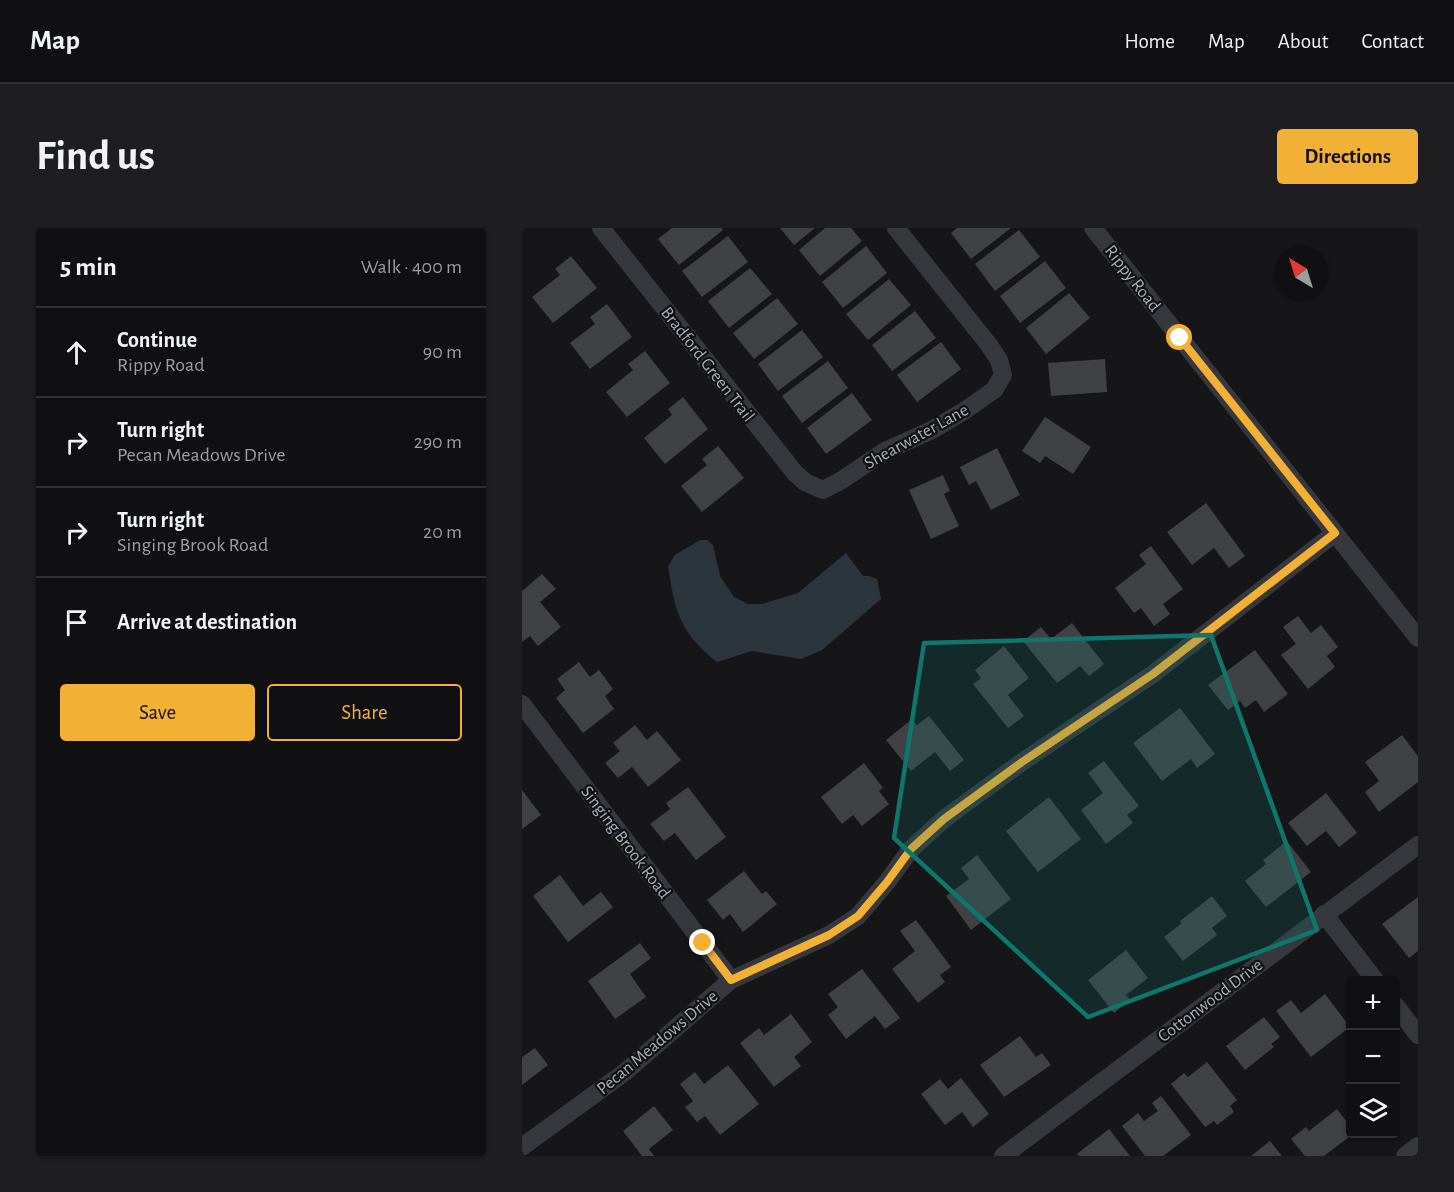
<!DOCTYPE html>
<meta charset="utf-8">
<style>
body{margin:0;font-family:"Alegreya Sans",sans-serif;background:#1e1e20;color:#f1f3f6}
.controls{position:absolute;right:18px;bottom:18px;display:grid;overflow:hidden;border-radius:6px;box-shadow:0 2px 4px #0004}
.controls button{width:54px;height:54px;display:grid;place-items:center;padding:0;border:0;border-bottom:2px solid #303032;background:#101012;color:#f1f3f6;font:30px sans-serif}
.compass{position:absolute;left:752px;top:18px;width:54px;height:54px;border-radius:50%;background:#101012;box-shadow:0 2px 4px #0004;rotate:322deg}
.stop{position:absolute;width:18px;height:18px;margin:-14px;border:4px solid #f2b134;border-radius:50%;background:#fff}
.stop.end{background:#f2b134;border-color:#fff;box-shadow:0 2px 6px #0008}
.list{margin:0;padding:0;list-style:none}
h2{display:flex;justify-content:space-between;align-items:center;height:78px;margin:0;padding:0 24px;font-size:26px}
h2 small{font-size:20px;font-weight:400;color:#9c9d9f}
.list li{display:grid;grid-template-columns:39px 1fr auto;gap:18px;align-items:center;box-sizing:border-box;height:90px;padding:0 24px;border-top:2px solid #303032}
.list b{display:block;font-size:22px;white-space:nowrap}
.list p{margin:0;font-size:20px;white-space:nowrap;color:#9c9d9f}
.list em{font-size:20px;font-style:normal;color:#9c9d9f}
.actions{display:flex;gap:12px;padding:18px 24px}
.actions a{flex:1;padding:14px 0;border:2px solid #f2b134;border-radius:6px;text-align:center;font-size:21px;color:#f2b134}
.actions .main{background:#f2b134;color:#111}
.icon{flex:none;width:33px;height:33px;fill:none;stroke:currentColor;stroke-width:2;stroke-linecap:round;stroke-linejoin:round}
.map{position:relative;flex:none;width:896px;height:928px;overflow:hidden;border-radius:6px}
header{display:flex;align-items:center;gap:36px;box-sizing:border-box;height:84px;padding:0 30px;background:#101012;border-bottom:2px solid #303032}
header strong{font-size:28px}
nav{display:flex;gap:33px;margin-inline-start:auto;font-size:21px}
.intro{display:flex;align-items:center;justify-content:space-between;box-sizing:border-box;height:144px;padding:0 36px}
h1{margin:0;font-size:42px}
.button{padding:15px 27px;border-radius:6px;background:#f2b134;color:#111;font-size:21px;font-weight:700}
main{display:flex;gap:36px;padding:0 36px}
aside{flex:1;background:#101012;border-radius:6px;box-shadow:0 2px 4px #0004}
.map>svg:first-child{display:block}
</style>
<header>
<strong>Map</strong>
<nav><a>Home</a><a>Map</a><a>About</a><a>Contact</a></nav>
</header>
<div class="intro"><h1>Find us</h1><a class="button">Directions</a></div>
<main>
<aside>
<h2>5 min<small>Walk · 400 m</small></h2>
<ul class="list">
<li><svg class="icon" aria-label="ahead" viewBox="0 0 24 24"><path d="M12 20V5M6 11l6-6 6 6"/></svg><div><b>Continue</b><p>Rippy Road</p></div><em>90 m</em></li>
<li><svg class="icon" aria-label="right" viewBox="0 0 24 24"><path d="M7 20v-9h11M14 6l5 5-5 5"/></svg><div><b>Turn right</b><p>Pecan Meadows Drive</p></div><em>290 m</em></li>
<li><svg class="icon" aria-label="right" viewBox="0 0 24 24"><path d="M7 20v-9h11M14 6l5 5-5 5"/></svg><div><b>Turn right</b><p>Singing Brook Road</p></div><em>20 m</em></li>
<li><svg class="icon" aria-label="arrive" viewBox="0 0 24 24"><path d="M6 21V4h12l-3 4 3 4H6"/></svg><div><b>Arrive at destination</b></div></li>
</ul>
<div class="actions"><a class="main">Save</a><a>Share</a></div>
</aside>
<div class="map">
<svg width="896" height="928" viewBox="0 0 896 928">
<rect width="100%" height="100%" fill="#161618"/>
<path fill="#2c353c" d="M178 312H185L191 317 198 348 212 369 226 376H240L276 365 324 325 341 348H347L355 351 359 371 300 422 279 431 230 423 195 434C157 404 153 383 146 338L153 327Z"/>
<path fill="#404145" d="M150 0H199L201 2 157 37 136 11Z
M258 0H293L272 17Z
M303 0H329L340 13 298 48 277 22Z
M435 0H489L449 31 429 5Z
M497 2 518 29 473 63 453 36Z
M206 8 226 34 180 69 160 43Z
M344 18 365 45 321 80 300 54Z
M49 28 75 60 31 95 10 69 38 47 33 41Z
M523 33 544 60 498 95 478 68Z
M228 40 250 66 207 100 186 73Z
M367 51 389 77 346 112 324 86Z
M547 65 568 90 524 126 504 100Z
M255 70 276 96 232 131 211 105Z
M85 76 110 109 68 141 48 115 73 96 68 89Z
M393 83 414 110 370 143 350 117Z
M280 102 301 129 256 163 236 136Z
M419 114 439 141 395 174 375 147Z
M123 123 148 155 105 189 84 164 111 142 106 136Z
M583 131 585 164 529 168 526 135Z
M306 133 326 160 280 195 260 168Z
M330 165 350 192 304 226 285 200Z
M161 169 186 201 143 236 122 210 150 187 146 181Z
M523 189 569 219 551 246 523 228 518 235 500 223Z
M196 218 222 250 180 284 159 258 185 237 180 231Z
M475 220 498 267 469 282 454 253 447 257 438 239Z
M421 247 428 263 422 266 437 298 409 311 387 262Z
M684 275 723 328 707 340 692 320 670 337 645 304Z
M629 318 661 361 641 376 648 386 632 398 619 380 612 385 593 360 624 336 617 327Z
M20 346 34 361 18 374 39 399 16 418 8 408 0 414V363Z
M776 388 789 405 799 397 816 419 805 428 813 439 786 461 759 427 774 416 761 399Z
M550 395 582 436 567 448 558 438 535 455 501 413 519 399 529 411Z
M482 418 507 450 486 467 502 488 486 500 451 456 459 450 453 442Z
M733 422 766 466 742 484 734 472 723 480 718 473 706 482 686 457Z
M57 434 68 449 77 442 91 461 83 468 92 481 61 505 34 470 43 462 35 451Z
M658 480 693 526 675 540 669 531 640 553 611 515Z
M407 488 442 532 428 543 413 524 389 543 364 512 390 491 395 497Z
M113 497 125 512 135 503 159 532 126 559 110 539 96 550 83 535 98 523 91 515Z
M880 507 896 528V554L857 584 843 564 857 553 843 534Z
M582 533 617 578 605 587 611 595 584 616 559 582 581 565 566 545Z
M342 535 361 560 357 563 367 576 340 598 331 587 320 596 299 569Z
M166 559 204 609 174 632 153 605 142 613 128 596 148 581 144 575Z
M0 562 19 587 0 601Z
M804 565 835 605 817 619 804 603 785 618 766 595Z
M527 569 559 611 516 644 484 603Z
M765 613 789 644 744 679 723 653 744 636 741 632Z
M455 627 489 671 449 702 424 668 447 651 439 640Z
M222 643 240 666 244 663 255 676 221 704 208 686 201 692 185 672Z
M38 647 61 678 79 664 91 679 46 714 11 668Z
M690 668 705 688 690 700 695 707 661 733 642 709 660 695 658 693Z
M896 669V723L887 730 860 696Z
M394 692 429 739 418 747 423 754 396 775 370 741 393 723 378 703Z
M118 715 129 730 108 746 124 769 93 791 66 753Z
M604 722 626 750 604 767 608 772 592 785 566 752Z
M340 741 378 790 363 801 353 788 324 811 306 787 316 779 306 766Z
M803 766 828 799 789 829 754 783 769 772 779 785Z
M269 786 290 814 272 829 279 838 252 859 218 815 237 800 242 807Z
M742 789 758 809 749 816 752 819 723 842 704 818Z
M498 808 514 829 520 825 529 837 482 869 458 837Z
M13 820 26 837 0 857V829Z
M685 834 715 872 708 878 712 884 695 897 692 893 683 899 649 856 662 845 666 849Z
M206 837 237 876 198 907 183 888 175 894 163 879 171 873 158 856 173 844 182 856Z
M439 850 467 886 451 899 440 884 423 897 399 866 418 851 426 861Z
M639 868 669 907 641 928H623L600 898 616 885 622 893 636 883 630 875Z
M132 878 151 902 127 921 132 928H120L101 903Z
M815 881 828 898V906H831L802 928H783L769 911 784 899 787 903Z
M587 901 608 928H557L555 926Z
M748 913 760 928H729Z"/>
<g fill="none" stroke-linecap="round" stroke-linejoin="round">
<path stroke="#37383d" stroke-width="18" d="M79 0 273 245 283 254 301 262 320 252 363 223 410 202 442 183 472 162 481 147 477 132 467 117 374 0
M571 0 896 410
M0 476 209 752
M802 686 853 752
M874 778 896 807
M0 919 103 844 209 752 307 707 336 688 365 654 389 621 422 591 500 534 631 446 813 305
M481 928 896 617
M883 928 896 918"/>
</g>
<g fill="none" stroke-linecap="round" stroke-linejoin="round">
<path stroke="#f2b134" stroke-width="8" d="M181 715 209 752 307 707 336 688 365 654 389 621 422 591 500 534 631 446 813 305 658 110"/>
</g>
<path fill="#0f766e" fill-opacity="0.2" stroke="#0f766e" stroke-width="4.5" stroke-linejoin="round" d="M689 407 795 702 566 789 372 610 402 415Z"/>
<g text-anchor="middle" stroke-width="4.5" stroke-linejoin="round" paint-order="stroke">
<g font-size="18" fill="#a8adb8" stroke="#111113">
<text transform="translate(611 50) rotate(52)" y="6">Rippy Road</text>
<text transform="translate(186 136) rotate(52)" y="6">Bradford Green Trail</text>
<text transform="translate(394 208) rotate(-29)" y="6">Shearwater Lane</text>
<text transform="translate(104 614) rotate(53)" y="6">Singing Brook Road</text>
<text transform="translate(688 772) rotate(-37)" y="6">Cottonwood Drive</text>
<text transform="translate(135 814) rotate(-40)" y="6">Pecan Meadows Drive</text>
</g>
</g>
</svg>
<div class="controls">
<button>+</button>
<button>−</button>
<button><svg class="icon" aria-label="layers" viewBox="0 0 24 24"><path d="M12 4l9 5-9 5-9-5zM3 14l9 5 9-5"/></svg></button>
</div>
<svg class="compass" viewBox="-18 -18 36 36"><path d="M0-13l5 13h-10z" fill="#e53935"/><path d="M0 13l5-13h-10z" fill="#9c9d9f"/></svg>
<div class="stop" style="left:658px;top:110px"></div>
<div class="stop end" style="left:181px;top:715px"></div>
</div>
</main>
